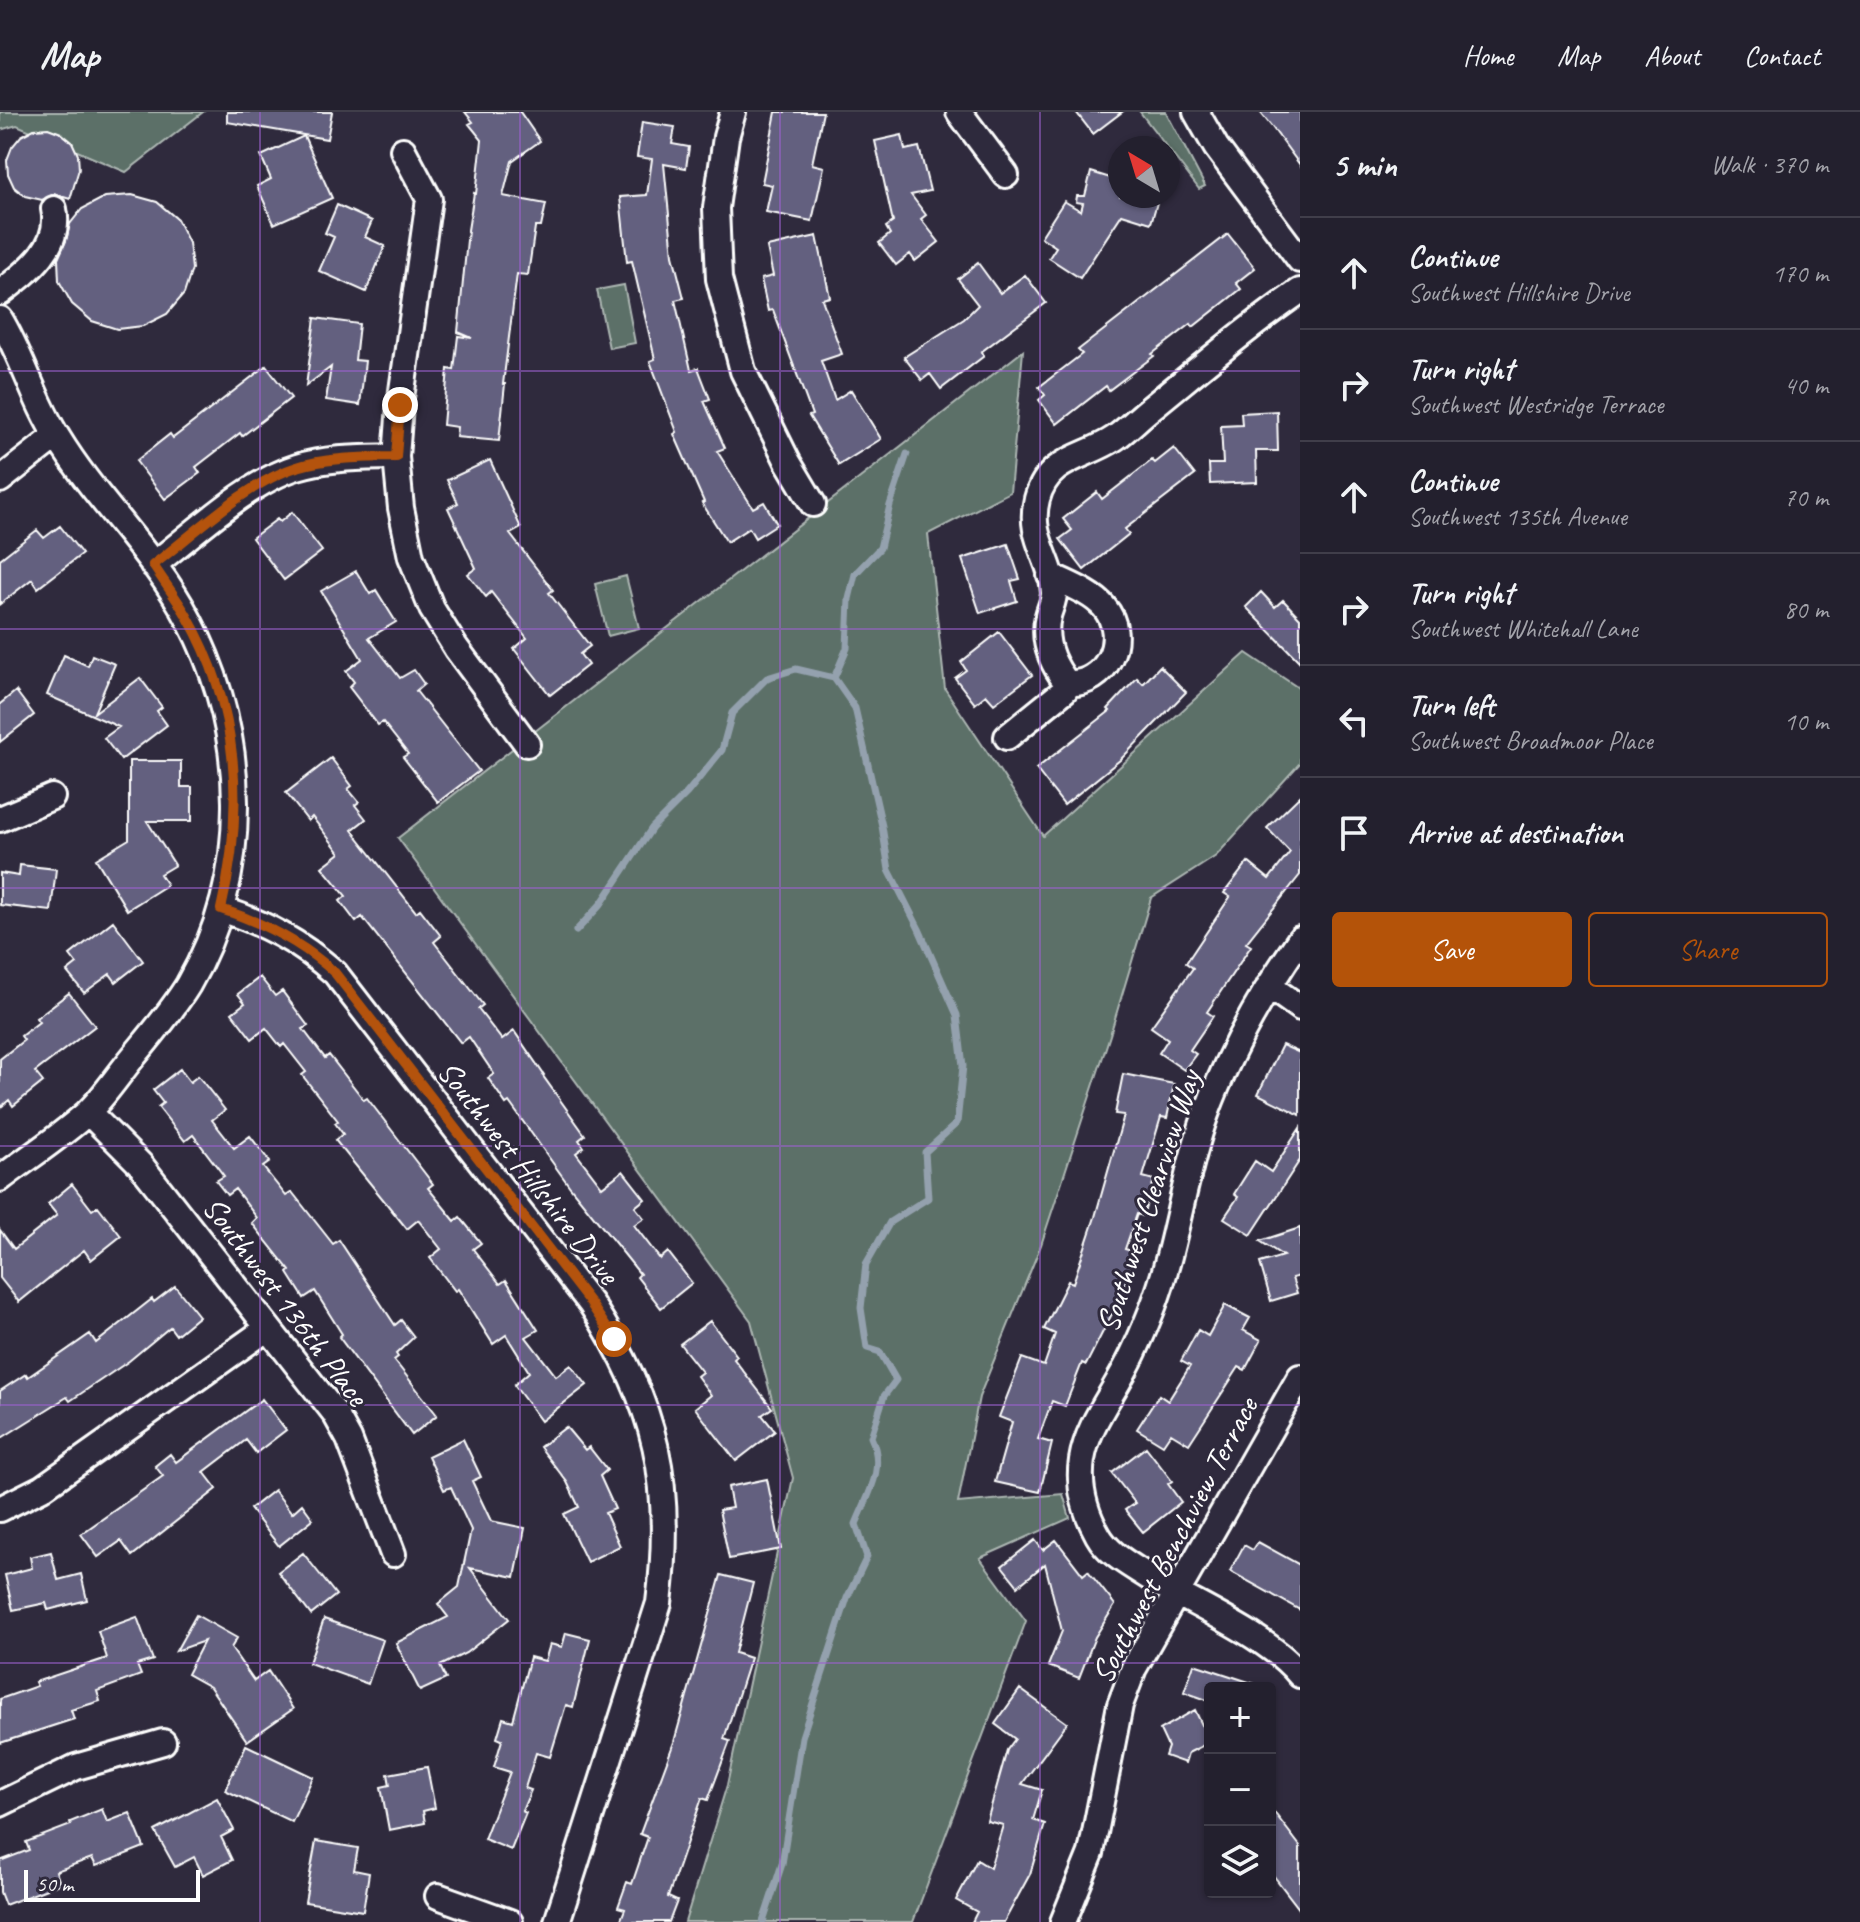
<!DOCTYPE html>
<meta charset="utf-8">
<style>
body{margin:0;font-family:Caveat,sans-serif;background:#2b2836;color:#f1f3f6}
.controls{position:absolute;right:24px;bottom:24px;display:grid;overflow:hidden;border-radius:8px;box-shadow:0 2px 6px #0004}
.controls button{width:72px;height:72px;display:grid;place-items:center;padding:0;border:0;border-bottom:2px solid #403e4a;background:#23202e;color:#f1f3f6;font:40px sans-serif}
.compass{position:absolute;left:1108px;top:24px;width:72px;height:72px;border-radius:50%;background:#23202e;box-shadow:0 2px 6px #0004;rotate:322deg}
.scale{position:absolute;left:24px;bottom:20px;width:176px;box-sizing:border-box;padding-left:8px;border:4px solid #fff;border-top:0;font-size:22px;line-height:28px;white-space:nowrap;color:#fff;-webkit-text-stroke:6px #2f2a3d;paint-order:stroke}
.stop{position:absolute;width:24px;height:24px;margin:-18px;border:6px solid #b45309;border-radius:50%;background:#fff}
.stop.end{background:#b45309;border-color:#fff;box-shadow:0 2px 8px #0008}
.list{margin:0;padding:0;list-style:none}
h2{display:flex;justify-content:space-between;align-items:center;height:104px;margin:0;padding:0 32px;font-size:34px}
h2 small{font-size:26px;font-weight:400;color:#a3a3aa}
.list li{display:grid;grid-template-columns:52px 1fr auto;gap:24px;align-items:center;box-sizing:border-box;height:112px;padding:0 32px;border-top:2px solid #403e4a}
.list b{display:block;font-size:30px;white-space:nowrap}
.list p{margin:0;font-size:26px;white-space:nowrap;color:#a3a3aa}
.list em{font-size:26px;font-style:normal;color:#a3a3aa}
.actions{display:flex;gap:16px;padding:24px 32px}
.actions a{flex:1;padding:18px 0;border:2px solid #b45309;border-radius:8px;text-align:center;font-size:28px;color:#b45309}
.actions .main{background:#b45309;color:#fff}
.icon{flex:none;width:44px;height:44px;fill:none;stroke:currentColor;stroke-width:2;stroke-linecap:round;stroke-linejoin:round}
.map{position:relative;flex:none;width:1300px;height:1810px;overflow:hidden}
header{display:flex;align-items:center;gap:48px;box-sizing:border-box;height:112px;padding:0 40px;background:#23202e;border-bottom:2px solid #403e4a}
header strong{font-size:38px}
nav{display:flex;gap:44px;margin-inline-start:auto;font-size:28px}
main{display:flex}
aside{flex:1;background:#23202e}
.map>svg:first-child{display:block}
</style>
<header>
<strong>Map</strong>
<nav><a>Home</a><a>Map</a><a>About</a><a>Contact</a></nav>
</header>
<main>
<div class="map">
<svg width="1300" height="1810" viewBox="0 0 1300 1810">
<rect width="100%" height="100%" fill="#2f2a3d"/>
<filter id="ink" filterUnits="userSpaceOnUse"><feTurbulence type="fractalNoise" baseFrequency=".0125" numOctaves="2"/><feDisplacementMap in="SourceGraphic" scale="16" xChannelSelector="R" yChannelSelector="G"/><feConvolveMatrix kernelMatrix="1 2 1 2 8 2 1 2 1" color-interpolation-filters="sRGB"/></filter>
<g filter="url(#ink)">
<path fill="#5b6f67" stroke="#adb7b3" stroke-width="2" d="M0 0H203L126 60 17 13 0 18Z
M1140 0H1166L1205 74 1199 77Z
M624 173 635 231 609 236 597 178Z
M1023 239 1010 380 928 422 945 577 1043 724 1246 541 1300 577V651L1216 744 1151 786 1110 923 1041 1133 979 1285 958 1391 1063 1382 1070 1406 980 1446 1026 1509 913 1810H685L727 1673 793 1366 751 1209 398 726Z
M626 464 639 516 608 524 595 472Z"/>
<g fill="none" stroke-linecap="round" stroke-linejoin="round">
<path stroke="#94a1ae" stroke-width="7" d="M576 819 601 792 652 716 687 681 722 638 732 601 767 566 796 557 834 566
M763 1810 782 1752 802 1625 847 1486 867 1445 856 1412C868 1382 886 1357 871 1325L884 1284 896 1268 880 1240 867 1236 861 1196 866 1152 890 1110 928 1086 925 1040 957 1011 963 954 957 903 919 817 889 758 882 714 855 596 834 566 847 536 849 487 855 462 880 436 890 393 907 342"/>
</g>
<path fill="#64617f" stroke="#fff" stroke-width="2" d="M227 0H332L327 27 227 10Z
M465 0H520L540 29 512 49 503 84 546 92 541 115H535L528 163 517 162 503 272H505L499 329 456 325 457 315 443 313 448 257 454 258 458 224 472 226 458 220 468 118 474 81 476 82 482 28 469 12 473 10Z
M776 0H823L812 52 824 55 812 109 766 100 772 73 762 71Z
M1076 0H1122L1093 22Z
M1260 0H1300V53L1272 15Z
M642 10 675 15 672 32 689 35 686 56 664 52 673 143 684 186 675 188 691 258 698 256 710 287 704 289 725 336 717 339 753 396 764 390 777 412 755 426 749 416 727 430 702 391 704 390 674 322 677 320 650 249 655 247 632 149 627 150 620 85 647 83 652 47 637 45Z
M48 16 61 21 72 30 78 43 79 57 70 87 54 82 42 88 25 84 14 75 8 62 7 48 12 35 21 24 34 17Z
M902 23 905 38 919 35 930 79 911 83 926 103 921 107 939 130 915 149 910 142 896 153 879 131 890 122 886 115 893 110 875 29Z
M304 24 332 86 274 112 257 74 271 67 261 44Z
M1091 60 1120 69V84H1159L1151 111 1122 102 1080 166 1049 146 1056 135 1041 125 1064 89 1081 99 1083 91 1076 90 1077 84H1085Z
M132 83 157 90 177 107 189 131 192 157 184 182 167 202 143 214 117 217 92 209 72 192 59 169 58 147 66 129 70 112 82 97 105 85Z
M337 93 372 109 365 125 385 134 366 180 319 159 334 125 325 121Z
M1228 122 1255 156 1236 171 1241 177 1193 215 1191 212 1152 242 1154 244 1109 278 1106 274 1057 312 1039 288 1045 283 1039 275 1082 242 1078 238Z
M817 124 830 185 822 187 842 242 821 249 835 288 851 278 881 327 839 353 809 304 812 303 773 198 768 199 761 167 773 164 767 135Z
M978 151 1000 181 1025 163 1046 191 981 240 984 244 941 277 930 262 922 268 904 245 964 207 978 193 958 167Z
M315 206 359 212 355 248 365 249 360 293 326 288 331 255 306 274Z
M266 254 291 286 242 324 240 321 196 355 200 361 165 387 136 349 170 322 173 326Z
M1277 299 1278 339H1256L1257 370 1210 372 1209 352H1223L1221 314 1242 313 1241 301Z
M1174 336 1195 363 1125 417 1129 422 1084 458 1060 427 1072 418 1063 407 1097 380 1102 387 1152 348 1155 351Z
M490 348 521 416 510 422 553 478 549 481 590 534 580 542 588 553 550 583 514 537 527 526 491 480 486 485 468 462 476 456 448 396 458 391 447 368Z
M292 400 322 439 284 468 252 426 277 407 280 410Z
M60 414 82 442 38 476 32 467 0 492V447L37 418 44 426Z
M1008 432 1020 467 1011 469 1017 489 980 501 962 447Z
M356 459 370 482 376 478 396 510 369 526 400 566 414 558 424 572 416 579 479 659 438 690 403 645 408 642 383 610 378 613 349 575 354 570 346 559 362 547 321 479Z
M1261 480 1275 495 1283 488 1300 506V550L1246 495Z
M999 520 1032 563 994 592 986 583 975 592 955 566 966 558 961 550Z
M64 543 88 554 92 543 115 552 94 601 140 566 162 595 157 599 167 613 121 648 104 626 119 615 47 583Z
M1160 554 1186 580 1120 648 1064 693 1036 657 1110 599 1108 597 1137 566 1143 572Z
M16 579 34 603 0 630V592Z
M331 646 352 674 348 677 359 690 355 693 366 707 352 718 416 800 420 797 441 824 434 830 483 893 478 897 502 928 514 919 544 963 543 964 585 1023 579 1028 584 1035 576 1041 602 1075 623 1059 645 1087 635 1095 644 1106 634 1113 660 1147 668 1140 692 1171 661 1196 637 1165 640 1162 570 1075 509 990 506 992 488 966 494 962 469 925 461 931 362 805 356 810 340 789 346 784 322 755 340 741 312 705 308 709 286 681Z
M129 649H181V675H192V709H147L175 753 160 762 167 773 127 798 96 747 129 727Z
M1300 684V763L1246 831 1251 834 1207 900 1213 904 1190 938 1196 942 1184 958 1159 941 1168 927 1151 915 1193 856 1186 851 1230 785 1224 781 1248 750 1269 767 1290 740 1267 716Z
M20 753 56 757 51 799 0 793V761L19 764Z
M113 809 143 849 116 870 110 862 84 881 67 860 77 852 70 843Z
M260 865 275 884 282 879 308 914 303 917 325 946 329 943 364 988 367 986 433 1072 428 1076 455 1109 460 1105 481 1131 473 1137 500 1172 506 1168 538 1218 526 1225 556 1264 571 1253 587 1273 541 1309 514 1273 529 1260 506 1223 493 1232 458 1177 455 1179 430 1146 441 1137 418 1108 407 1117 335 1028 343 1022 335 1011 338 1009 302 963 306 960 284 932 281 935 266 916 252 927 232 901 245 891 238 882Z
M69 881 95 914 35 960 43 970 13 994 9 988 0 996V947L24 928 21 924 39 910 36 906Z
M1282 933 1300 941V1003L1258 982Z
M180 957 190 970 198 964 225 998 212 1008 234 1036 250 1024 270 1050 263 1055 286 1084 292 1080 333 1132 339 1128 395 1213 401 1208 414 1225 396 1242 398 1245 394 1248 437 1303 412 1323 339 1225 342 1222 315 1179 304 1186 288 1161 290 1159 252 1111 257 1106 235 1077 227 1083 216 1069 224 1064 193 1023 185 1029 158 995 163 991 153 978Z
M1123 962 1174 972 1167 1006 1161 1005 1143 1065 1154 1068 1143 1104 1137 1102 1125 1137 1135 1140 1121 1184 1086 1253 1082 1251 1065 1294 1052 1289 1038 1327 1052 1331 1040 1380 995 1370 1012 1310 999 1305 1022 1246 1044 1254 1055 1222 1044 1217 1068 1169 1073 1171 1095 1105 1124 1003 1115 1002Z
M1300 1016V1048L1251 1123 1224 1106 1238 1085 1234 1082 1255 1049 1271 1060Z
M72 1072 92 1098 98 1094 121 1124 91 1148 84 1138 19 1190 0 1166V1118L14 1137 57 1103 48 1092Z
M1300 1116V1164L1292 1166 1297 1181 1271 1189 1260 1151 1283 1144 1260 1129Z
M175 1174 199 1204 176 1223 170 1215 129 1249 70 1289 67 1285 0 1327V1279L26 1262 28 1265 90 1222 96 1231 152 1187 154 1190Z
M1225 1193 1250 1206 1243 1218 1261 1228 1245 1258 1239 1255 1189 1332 1171 1321 1163 1333 1137 1317 1159 1283 1168 1289 1190 1254 1181 1249 1198 1218 1208 1224Z
M710 1209 737 1244 734 1247 772 1296 762 1303 775 1319 736 1349 695 1296 711 1283 697 1264 702 1260 680 1232Z
M262 1287 286 1318 256 1341 246 1328 204 1360 217 1377 132 1444 121 1429 98 1445 81 1422 163 1364 155 1354 170 1342 176 1350Z
M566 1315 585 1338 589 1335 607 1358 600 1364 615 1397 605 1401 620 1434 587 1450 564 1402 579 1395 567 1370 540 1335Z
M463 1327 481 1365 472 1369 491 1409 525 1416 515 1465 470 1456 509 1507 466 1541 440 1554 446 1567 420 1579 396 1531 448 1505 438 1492 459 1475 471 1418 451 1375 444 1378 428 1344Z
M1146 1335 1172 1369 1168 1372 1181 1390 1143 1420 1125 1398 1135 1391 1112 1361Z
M767 1367 781 1437 729 1447 719 1398 732 1396 728 1375Z
M274 1378 292 1401 302 1392 313 1407 279 1434 250 1397Z
M1035 1428 1043 1438 1056 1428 1083 1463 1088 1459 1115 1493 1095 1525 1079 1566 1048 1554 1062 1519 1045 1452 1018 1474 1002 1454Z
M1258 1430 1300 1453V1498L1230 1459 1244 1433 1253 1438Z
M51 1440 58 1468 81 1462 87 1488 48 1498 46 1491 13 1498 5 1463 32 1456 30 1445Z
M303 1441 336 1483 311 1503 278 1460Z
M721 1463 753 1471 735 1541 750 1546 724 1627 730 1629 708 1688 702 1686 668 1785 677 1789 669 1810H620L625 1797 618 1795 627 1770 632 1772 648 1725 640 1722 674 1630Z
M196 1503 237 1526 231 1536 254 1569 268 1559 293 1597 247 1629 210 1575 187 1562 204 1529 176 1539Z
M137 1505 153 1548 137 1553 141 1563 97 1579 100 1589 71 1598 74 1607 0 1631V1587L37 1574 35 1570 107 1546 98 1519Z
M324 1507 383 1528 368 1572 309 1551Z
M566 1521 590 1527 573 1595 566 1593 550 1645 536 1641 525 1676 531 1678 522 1699 526 1701 511 1738 484 1727 510 1660 494 1655 502 1628 497 1626 503 1606 513 1609 530 1545 545 1549 550 1532 562 1535Z
M1194 1552 1255 1572 1254 1576H1210V1589L1184 1580Z
M1020 1577 1067 1611 1022 1672 1042 1678 1033 1708 1045 1712 1030 1762 1004 1810H972L977 1800 956 1788 977 1748 990 1756 1003 1713 987 1709 1007 1638 1015 1627 995 1612Z
M1195 1598 1210 1630 1188 1641 1185 1651 1165 1644 1168 1635 1160 1618Z
M246 1633 313 1665 292 1710 225 1678Z
M427 1655 435 1696 423 1699 425 1711 389 1718 381 1675 390 1673 388 1662Z
M217 1686 234 1718 221 1725 232 1748 203 1763 194 1745 175 1755 155 1719Z
M1270 1695 1300 1734V1798L1270 1759Z
M102 1697 107 1710 130 1701 144 1735 96 1754 92 1746 56 1759 60 1772 5 1793 0 1780V1749L29 1738 26 1730 71 1713 70 1710Z
M316 1729 358 1736 354 1758 369 1761 363 1799 305 1790Z"/>
<g fill="none" stroke-linecap="round" stroke-linejoin="round">
<g stroke="#fff" stroke-width="30">
<path id="minor" d="M733 0 726 25 716 96 719 167 743 259 788 350 813 392
M959 0 1006 63
M1196 0 1216 35 1300 148
M403 38 429 87 400 293 396 345 401 396 411 445 432 497 456 536 527 632
M0 181C27 160 62 135 54 97
M0 207C23 245 34 289 58 326 97 390 154 441 189 508 248 620 253 761 188 873 172 899 152 922 133 945 118 963 104 985 87 1001 60 1025 29 1045 0 1067
M0 368 56 324
M153 453C195 421 248 370 297 355 329 345 364 346 396 345
M1050 463C1067 472 1091 480 1104 495 1130 525 1106 575 1067 571 1052 552 1042 529 1048 504 1050 496 1054 489 1054 481 1053 447 1027 426 1037 387 1048 345 1086 346 1115 326 1128 317 1139 305 1152 295 1200 256 1249 214 1300 179
M1007 625 1065 578 1067 571
M0 707 52 685
M221 797C264 811 300 830 335 861L591 1192C657 1293 674 1372 659 1491L557 1810
M1300 827C1262 882 1229 939 1206 1002 1183 1065 1177 1132 1153 1195 1144 1218 1135 1240 1123 1261 1108 1289 1087 1316 1082 1348 1078 1374 1085 1400 1098 1423 1108 1441 1127 1451 1144 1462 1190 1492 1267 1522 1300 1563
M1269 874 1300 896
M88 1000 140 1052 334 1300 349 1327 393 1442
M0 1397 42 1376 268 1216
M0 1692 76 1655 163 1630
M438 1784 510 1810
M1063 1810 1091 1741 1120 1593 1134 1556 1300 1265"/>
</g>
<use href="#minor" stroke="#2f2a3d" stroke-width="24"/>
</g>
</g>
<g fill="none" stroke-linecap="round" stroke-linejoin="round" filter="url(#ink)">
<path stroke="#b45309" stroke-width="10" d="M400 293 396 345C364 346 329 345 297 355 248 370 195 421 153 453 164 470 177 487 187 504 239 594 245 698 221 797 264 811 301 830 335 861L591 1192 614 1227"/>
</g>
<path fill="none" stroke="#9c61cf" stroke-width="2" stroke-opacity="0.55" d="M260 0V1810M520 0V1810M780 0V1810M1040 0V1810M0 259H1300M0 517H1300M0 776H1300M0 1034H1300M0 1293H1300M0 1551H1300"/>
<g text-anchor="middle" stroke-width="6" stroke-linejoin="round" paint-order="stroke">
<g font-size="32" fill="#fff" stroke="#2f2a3d">
<text transform="translate(529 1060) rotate(52)" y="11">Southwest Hillshire Drive</text>
<text transform="translate(1148 1089) rotate(-72)" y="11">Southwest Clearview Way</text>
<text transform="translate(286 1189) rotate(53)" y="11">Southwest 136th Place</text>
<text transform="translate(1174 1428) rotate(-62)" y="11">Southwest Benchview Terrace</text>
</g>
</g>
</svg>
<div class="controls">
<button>+</button>
<button>−</button>
<button><svg class="icon" aria-label="layers" viewBox="0 0 24 24"><path d="M12 4l9 5-9 5-9-5zM3 14l9 5 9-5"/></svg></button>
</div>
<svg class="compass" viewBox="-18 -18 36 36"><path d="M0-13l5 13h-10z" fill="#e53935"/><path d="M0 13l5-13h-10z" fill="#a3a3aa"/></svg>
<div class="scale">50 m</div>
<div class="stop" style="left:614px;top:1227px"></div>
<div class="stop end" style="left:400px;top:293px"></div>
</div>
<aside>
<h2>5 min<small>Walk · 370 m</small></h2>
<ul class="list">
<li><svg class="icon" aria-label="ahead" viewBox="0 0 24 24"><path d="M12 20V5M6 11l6-6 6 6"/></svg><div><b>Continue</b><p>Southwest Hillshire Drive</p></div><em>170 m</em></li>
<li><svg class="icon" aria-label="right" viewBox="0 0 24 24"><path d="M7 20v-9h11M14 6l5 5-5 5"/></svg><div><b>Turn right</b><p>Southwest Westridge Terrace</p></div><em>40 m</em></li>
<li><svg class="icon" aria-label="ahead" viewBox="0 0 24 24"><path d="M12 20V5M6 11l6-6 6 6"/></svg><div><b>Continue</b><p>Southwest 135th Avenue</p></div><em>70 m</em></li>
<li><svg class="icon" aria-label="right" viewBox="0 0 24 24"><path d="M7 20v-9h11M14 6l5 5-5 5"/></svg><div><b>Turn right</b><p>Southwest Whitehall Lane</p></div><em>80 m</em></li>
<li><svg class="icon" aria-label="left" viewBox="0 0 24 24"><path d="M17 20v-9H6M10 6l-5 5 5 5"/></svg><div><b>Turn left</b><p>Southwest Broadmoor Place</p></div><em>10 m</em></li>
<li><svg class="icon" aria-label="arrive" viewBox="0 0 24 24"><path d="M6 21V4h12l-3 4 3 4H6"/></svg><div><b>Arrive at destination</b></div></li>
</ul>
<div class="actions"><a class="main">Save</a><a>Share</a></div>
</aside>
</main>
